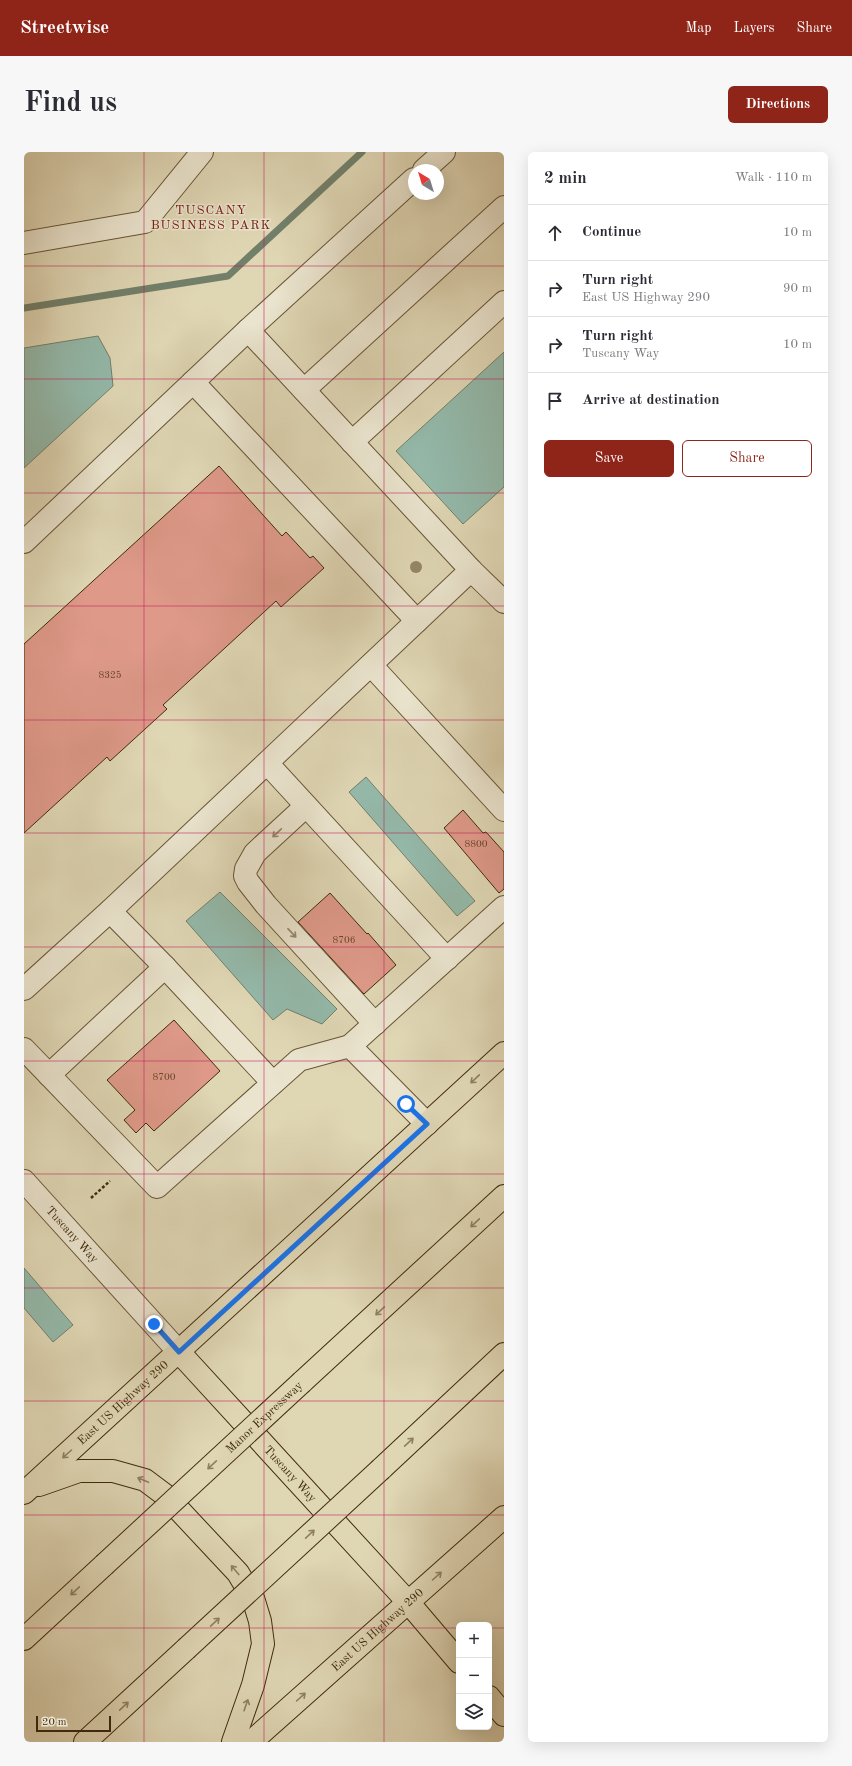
<!DOCTYPE html>
<meta charset="utf-8">
<style>
body{margin:0;font-family:"Old Standard TT",serif;background:#f7f7f7;color:#2b2b33}
.controls{position:absolute;right:12px;bottom:12px;display:grid;overflow:hidden;border-radius:6px;box-shadow:0 4px 16px #0002}
.controls button{width:36px;height:36px;display:grid;place-items:center;padding:0;border:0;border-bottom:1px solid #e1e1e2;background:#fff;color:#2b2b33;font:20px sans-serif}
.compass{position:absolute;left:384px;top:12px;width:36px;height:36px;border-radius:50%;background:#fff;box-shadow:0 4px 16px #0002;rotate:322deg}
.scale{position:absolute;left:12px;bottom:10px;width:75px;box-sizing:border-box;padding-left:4px;border:2px solid #402a0b;border-top:0;font-size:11px;line-height:14px;white-space:nowrap;color:#402a0b;-webkit-text-stroke:3px #eae4ce;paint-order:stroke}
.stop{position:absolute;width:12px;height:12px;margin:-9px;border:3px solid #1a73e8;border-radius:50%;background:#fff}
.stop.end{background:#1a73e8;border-color:#fff;box-shadow:0 1px 4px #0008}
.list{margin:0;padding:0;list-style:none}
h2{display:flex;justify-content:space-between;align-items:center;height:52px;margin:0;padding:0 16px;font-size:17px}
h2 small{font-size:13px;font-weight:400;color:#7c7c81}
.list li{display:grid;grid-template-columns:26px 1fr auto;gap:12px;align-items:center;box-sizing:border-box;height:56px;padding:0 16px;border-top:1px solid #e1e1e2}
.list b{display:block;font-size:15px;white-space:nowrap}
.list p{margin:0;font-size:13px;white-space:nowrap;color:#7c7c81}
.list em{font-size:13px;font-style:normal;color:#7c7c81}
.actions{display:flex;gap:8px;padding:12px 16px}
.actions a{flex:1;padding:9px 0;border:1px solid #8f2418;border-radius:6px;text-align:center;font-size:14px;color:#8f2418}
.actions .main{background:#8f2418;color:#fff}
.icon{flex:none;width:22px;height:22px;fill:none;stroke:currentColor;stroke-width:2;stroke-linecap:round;stroke-linejoin:round}
.map{position:relative;flex:none;width:480px;height:1590px;overflow:hidden;border-radius:6px}
header{display:flex;align-items:center;gap:24px;box-sizing:border-box;height:56px;padding:0 20px;background:#8f2418;color:#fff}
header strong{font-size:19px}
nav{display:flex;gap:22px;margin-inline-start:auto;font-size:14px}
.intro{display:flex;align-items:center;justify-content:space-between;box-sizing:border-box;height:96px;padding:0 24px}
h1{margin:0;font-size:28px}
.button{padding:10px 18px;border-radius:6px;background:#8f2418;color:#fff;font-size:14px;font-weight:700}
main{display:flex;gap:24px;padding:0 24px}
aside{flex:1;background:#fff;border-radius:6px;box-shadow:0 4px 16px #0002}
.map>svg:first-child{display:block}
</style>
<header>
<strong>Streetwise</strong>
<nav><a>Map</a><a>Layers</a><a>Share</a></nav>
</header>
<div class="intro"><h1>Find us</h1><a class="button">Directions</a></div>
<main>
<div class="map">
<svg width="480" height="1590" viewBox="0 0 480 1590">
<rect width="100%" height="100%" fill="#dfd6b4"/>
<filter id="stains"><feTurbulence type="fractalNoise" baseFrequency=".005" numOctaves="4"/><feColorMatrix values="0 0 0 0 .2 0 0 0 0 .09 0 0 0 0 .02 0 0 0 .5 -.17"/></filter>
<radialGradient id="worn" r=".72"><stop offset=".6" stop-color="#630" stop-opacity="0"/><stop offset="1" stop-color="#630" stop-opacity=".3"/></radialGradient>
<path fill="#94b9aa" stroke="#72806a" d="M74 184 86 206 89 234 0 316V196Z
M480 200V335L439 372 372 299Z
M342 625 451 749 433 764 325 640Z
M196 740 313 857 298 872 263 857 249 868 162 769Z
M0 1116 49 1173 29 1190 0 1156Z"/>
<g fill="none" stroke-linecap="round" stroke-linejoin="round">
<path stroke="#72806a" stroke-width="7" d="M0 156 204 124 338 0"/>
</g>
<path fill="#de9989" stroke="#402a0b" d="M195 314 258 384 262 380 286 406 289 404 300 416 257 455 252 449 139 553 143 557 86 609 83 605 0 681V492Z
M439 658 459 681 462 680 480 700V737L475 741 420 676Z
M306 741 343 782 344 781 372 813 340 842 274 770Z
M150 868 196 919 130 979 122 971 112 981 100 968 111 958 83 928Z"/>
<g fill="none" stroke-linecap="round" stroke-linejoin="round">
<g stroke="#685535" stroke-width="24">
<g id="minor">
<path d="M400 18 420 0"/>
<path d="M390 27 224 178 447 418 480 450"/>
<path d="M0 91 121 70 178 0"/>
<path d="M169 230 393 469"/>
<path d="M280 238 480 55"/>
<path d="M328 290 480 150"/>
<path d="M0 390 224 178"/>
<path d="M347 513 480 658"/>
<path d="M243 611 423 807"/>
<path d="M282 654 231 701 222 717 221 724 224 730 242 753 351 872"/>
<path d="M141 815 249 931"/>
<path d="M0 837 86 759 447 418"/>
<path d="M0 897 133 1035 275 908 326 894"/>
<path d="M25 923 141 815 86 759"/>
<path d="M403 972 326 894 480 755"/>
<path id="s1" d="M0 1029 155 1200"/>
</g>
</g>
<g stroke="#402a0b" stroke-width="24">
<g id="major">
<path id="s2" d="M155 1200 384 1450 435 1510"/>
<path d="M15 1333 55 1319H89L121 1328 141 1343 214 1421 229 1446 236 1469 239 1492 229 1533 209 1590"/>
<path id="s3" d="M0 1341 480 901"/>
<path d="M465 1545 480 1563"/>
<path id="s4" d="M227 1590 480 1365"/>
</g>
</g>
<g stroke="#402a0b" stroke-width="24">
<path id="highway" d="M278 1230 480 1044
M357 1317 480 1202
M0 1487 80 1413
M61 1590 162 1497"/>
</g>
<path stroke="#402a0b" stroke-width="2.5" stroke-dasharray="3 2" stroke-linecap="butt" d="M67 1046 86 1029"/>
<use href="#minor" stroke="#eae4ce" stroke-width="22"/>
<use href="#major" stroke="#dfd6b4" stroke-width="22"/>
<use href="#highway" stroke="#dfd6b4" stroke-width="22"/>
<g stroke="#402a0b" stroke-width="24" stroke-linecap="butt">
<g id="highway-bridge">
<path id="s5" d="M80 1413 278 1230"/>
<path d="M162 1497 357 1317"/>
</g>
</g>
<use href="#highway-bridge" stroke="#dfd6b4" stroke-width="22"/>
</g>
<circle fill="#958765" cx="392" cy="415" r="6"/>
<defs><path id="oneway-shaft" d="M-6 0H5M1.5-3L5.5 0L1.5 3" fill="none" stroke-width="1.6" stroke-linecap="round" stroke-linejoin="round"/></defs>
<g stroke="#95876c">
<use href="#oneway-shaft" transform="translate(253 681) rotate(137)"/>
<use href="#oneway-shaft" transform="translate(268 781) rotate(47)"/>
</g>
<g stroke="#908060">
<use href="#oneway-shaft" transform="translate(451 927) rotate(137)"/>
<use href="#oneway-shaft" transform="translate(451 1071) rotate(137)"/>
<use href="#oneway-shaft" transform="translate(356 1159) rotate(137)"/>
<use href="#oneway-shaft" transform="translate(385 1290) rotate(-43)"/>
<use href="#oneway-shaft" transform="translate(43 1302) rotate(138)"/>
<use href="#oneway-shaft" transform="translate(188 1313) rotate(137)"/>
<use href="#oneway-shaft" transform="translate(119 1328) rotate(-157)"/>
<use href="#oneway-shaft" transform="translate(286 1382) rotate(-43)"/>
<use href="#oneway-shaft" transform="translate(211 1418) rotate(-130)"/>
<use href="#oneway-shaft" transform="translate(413 1424) rotate(-42)"/>
<use href="#oneway-shaft" transform="translate(51 1439) rotate(137)"/>
<use href="#oneway-shaft" transform="translate(191 1470) rotate(-43)"/>
<use href="#oneway-shaft" transform="translate(277 1545) rotate(-42)"/>
<use href="#oneway-shaft" transform="translate(222 1553) rotate(-71)"/>
<use href="#oneway-shaft" transform="translate(100 1554) rotate(-43)"/>
</g>
<g fill="none" stroke-linecap="round" stroke-linejoin="round">
<path stroke="#1a73e8" stroke-width="5" d="M130 1172 155 1200 403 972 382 952"/>
</g>
<path fill="none" stroke="#c2185b" stroke-width="1" stroke-opacity="0.55" d="M120 0V1590M240 0V1590M360 0V1590M0 114H480M0 227H480M0 341H480M0 454H480M0 568H480M0 681H480M0 795H480M0 909H480M0 1022H480M0 1136H480M0 1249H480M0 1363H480M0 1476H435M465 1476H480"/>
<g text-anchor="middle" stroke-width="3" stroke-linejoin="round" paint-order="stroke">
<g font-size="10" fill="#68462a">
<text x="86" y="526">8325</text>
<text x="452" y="695">8800</text>
<text x="320" y="791">8706</text>
<text x="140" y="928">8700</text>
</g>
<g font-size="12" fill="#402a0b" stroke="#eae4ce">
<text dy="4" stroke="none"><textPath href="#s1" startOffset="72">Tuscany Way</textPath></text>
<text dy="4" stroke="none"><textPath href="#s3" startOffset="134">East US Highway 290</textPath></text>
<text dy="4" stroke="none"><textPath href="#s5" startOffset="218">Manor Expressway</textPath></text>
<text dy="4" stroke="none"><textPath href="#s2" startOffset="165">Tuscany Way</textPath></text>
<text dy="4" stroke="none"><textPath href="#s4" startOffset="169">East US Highway 290</textPath></text>
</g>
<g font-size="13" letter-spacing="1" fill="#7a1f14" stroke="#eae4ce">
<text x="187" y="62">TUSCANY<tspan x="187" dy="15">BUSINESS PARK</tspan></text>
</g>
</g>
<rect width="100%" height="100%" filter="url(#stains)"/>
<rect width="100%" height="100%" fill="url(#worn)"/>
</svg>
<div class="controls">
<button>+</button>
<button>−</button>
<button><svg class="icon" aria-label="layers" viewBox="0 0 24 24"><path d="M12 4l9 5-9 5-9-5zM3 14l9 5 9-5"/></svg></button>
</div>
<svg class="compass" viewBox="-18 -18 36 36"><path d="M0-13l5 13h-10z" fill="#e53935"/><path d="M0 13l5-13h-10z" fill="#7c7c81"/></svg>
<div class="scale">20 m</div>
<div class="stop" style="left:382px;top:952px"></div>
<div class="stop end" style="left:130px;top:1172px"></div>
</div>
<aside>
<h2>2 min<small>Walk · 110 m</small></h2>
<ul class="list">
<li><svg class="icon" aria-label="ahead" viewBox="0 0 24 24"><path d="M12 20V5M6 11l6-6 6 6"/></svg><div><b>Continue</b></div><em>10 m</em></li>
<li><svg class="icon" aria-label="right" viewBox="0 0 24 24"><path d="M7 20v-9h11M14 6l5 5-5 5"/></svg><div><b>Turn right</b><p>East US Highway 290</p></div><em>90 m</em></li>
<li><svg class="icon" aria-label="right" viewBox="0 0 24 24"><path d="M7 20v-9h11M14 6l5 5-5 5"/></svg><div><b>Turn right</b><p>Tuscany Way</p></div><em>10 m</em></li>
<li><svg class="icon" aria-label="arrive" viewBox="0 0 24 24"><path d="M6 21V4h12l-3 4 3 4H6"/></svg><div><b>Arrive at destination</b></div></li>
</ul>
<div class="actions"><a class="main">Save</a><a>Share</a></div>
</aside>
</main>
